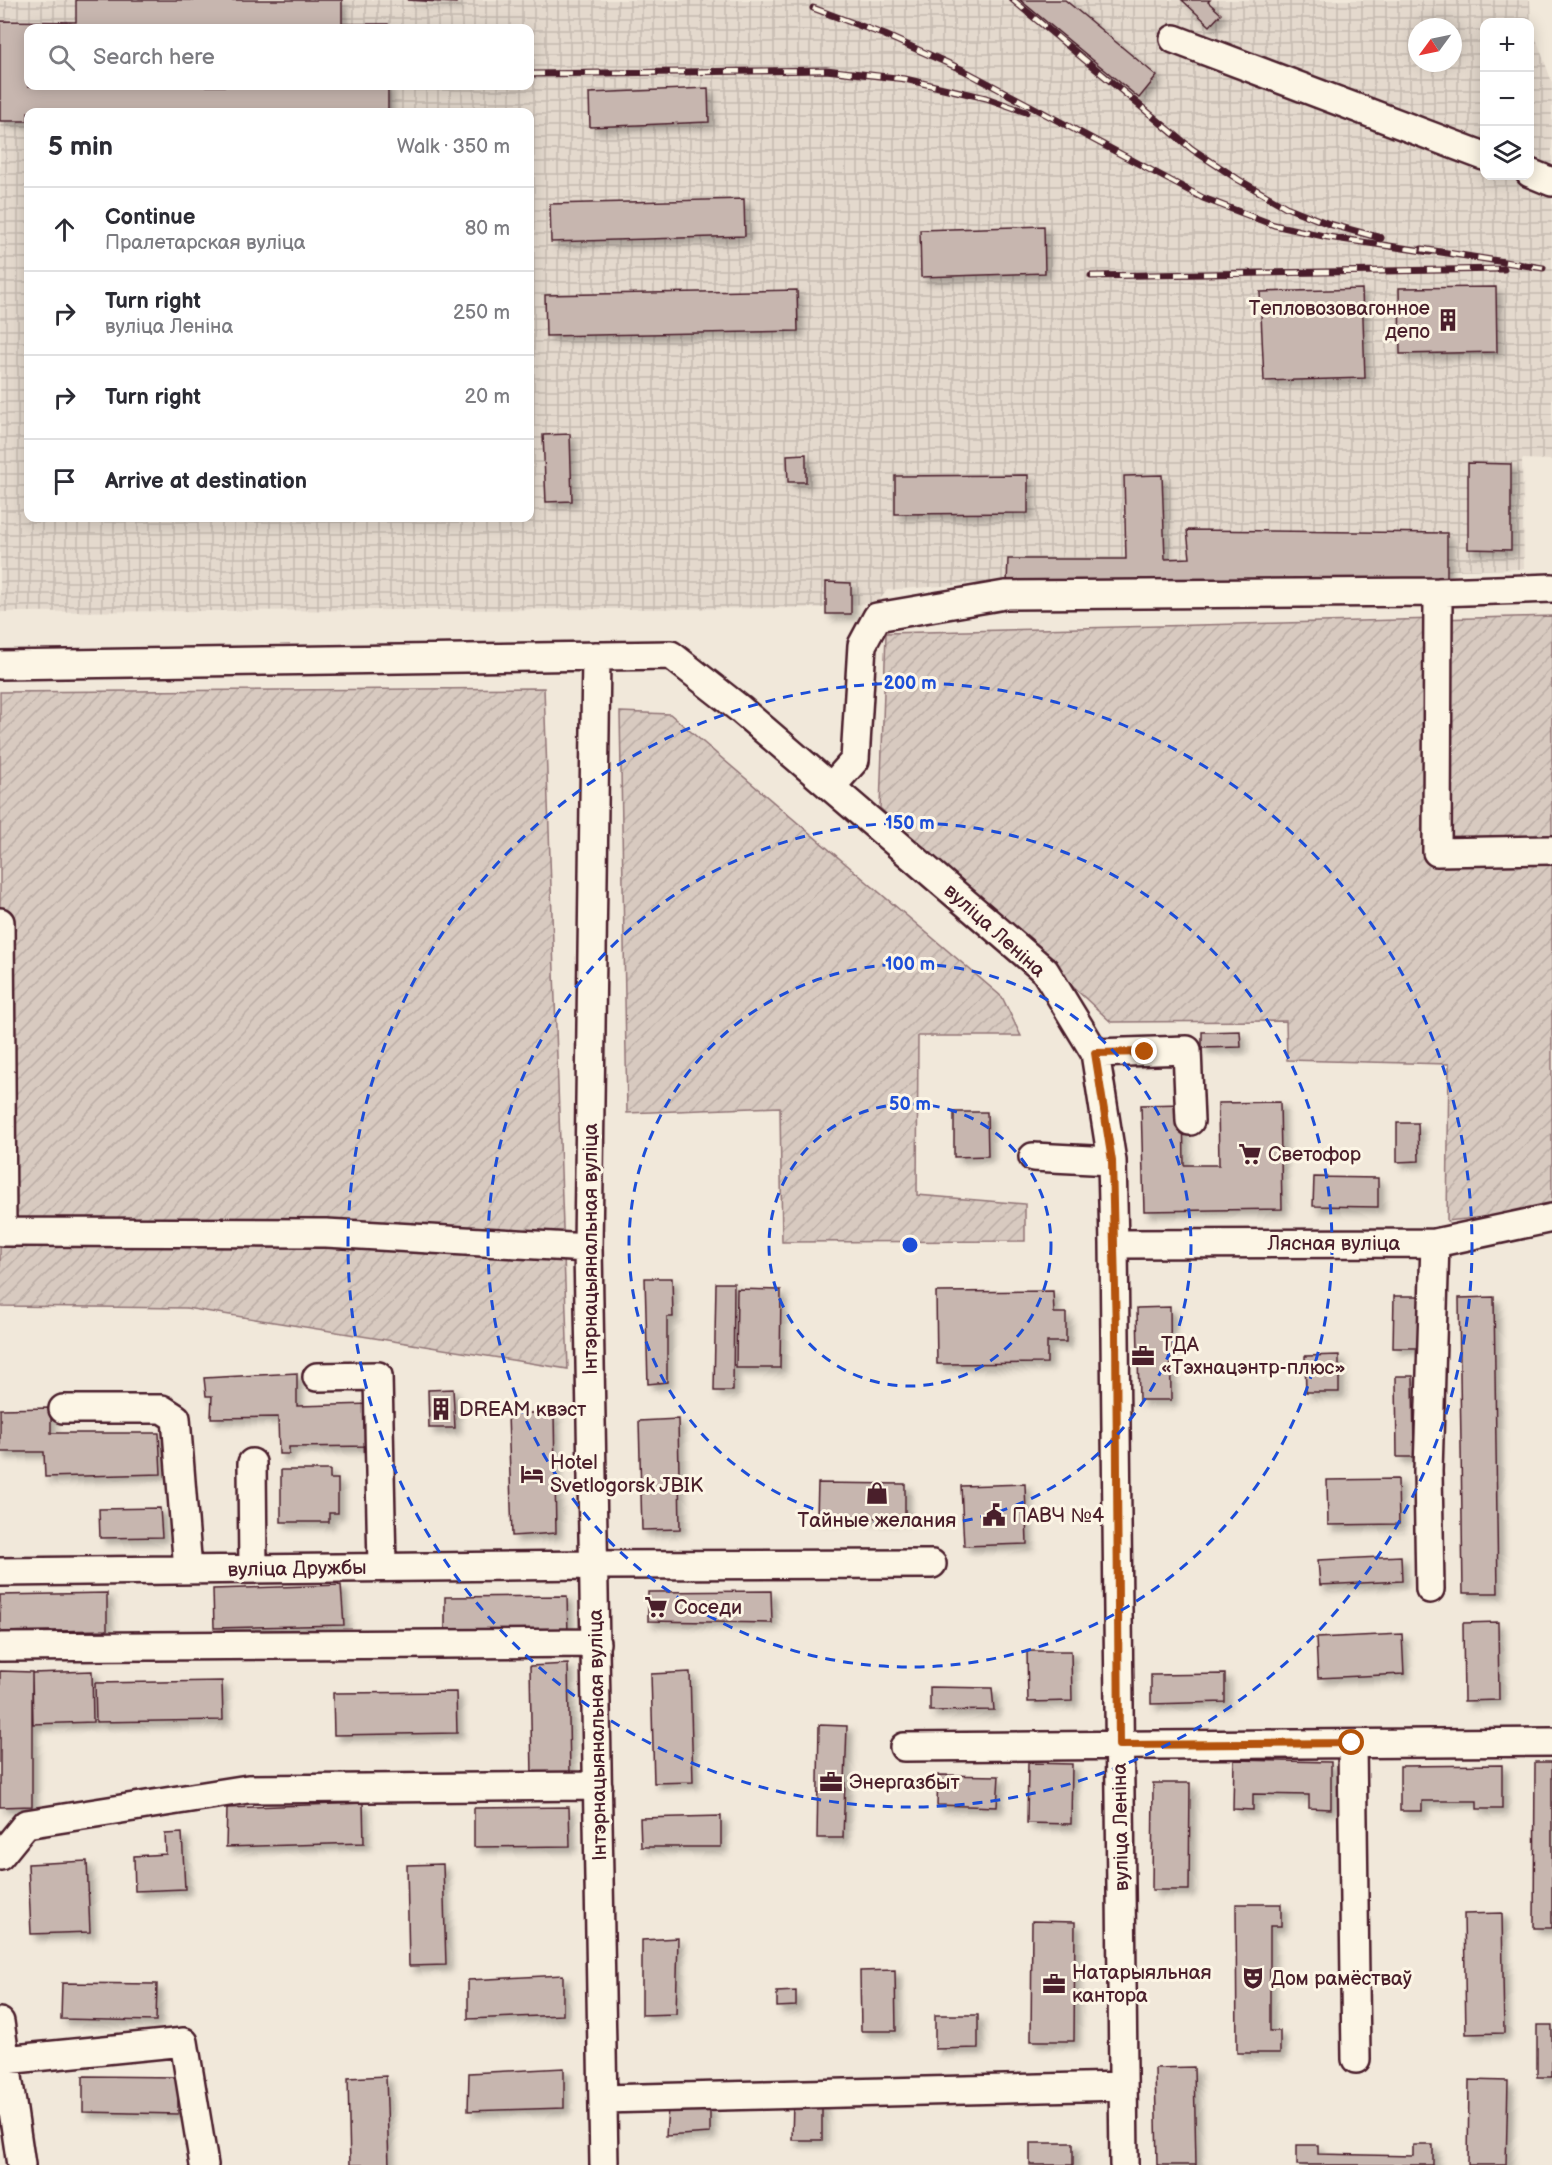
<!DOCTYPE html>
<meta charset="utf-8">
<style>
body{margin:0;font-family:"Balsamiq Sans",sans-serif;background:#f2f2f3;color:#2b2b33}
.controls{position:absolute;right:18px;top:18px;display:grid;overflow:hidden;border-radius:12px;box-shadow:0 3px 15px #0003}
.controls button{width:54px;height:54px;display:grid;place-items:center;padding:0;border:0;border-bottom:2px solid #e1e1e2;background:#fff;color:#2b2b33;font:30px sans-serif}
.compass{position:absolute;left:1408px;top:18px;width:54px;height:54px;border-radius:50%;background:#fff;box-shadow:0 3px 15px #0003;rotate:237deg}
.stop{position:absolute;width:18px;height:18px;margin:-14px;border:4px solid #b45309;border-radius:50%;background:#fff}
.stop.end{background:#b45309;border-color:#fff;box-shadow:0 2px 6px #0008}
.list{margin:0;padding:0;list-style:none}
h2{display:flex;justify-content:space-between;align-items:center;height:78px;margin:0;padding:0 24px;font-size:26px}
h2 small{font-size:20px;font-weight:400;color:#7c7c81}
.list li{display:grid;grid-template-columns:39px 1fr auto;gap:18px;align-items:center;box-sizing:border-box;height:84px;padding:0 24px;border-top:2px solid #e1e1e2}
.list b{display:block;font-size:22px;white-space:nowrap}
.list p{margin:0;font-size:20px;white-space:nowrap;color:#7c7c81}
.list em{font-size:20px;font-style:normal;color:#7c7c81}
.icon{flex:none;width:33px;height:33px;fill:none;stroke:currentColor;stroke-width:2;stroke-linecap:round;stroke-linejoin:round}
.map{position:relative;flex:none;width:1552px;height:2165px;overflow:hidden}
.search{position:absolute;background:#fff;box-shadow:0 3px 15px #0003;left:24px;top:24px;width:510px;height:66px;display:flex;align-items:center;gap:15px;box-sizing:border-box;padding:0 21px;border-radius:12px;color:#7c7c81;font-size:22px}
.panel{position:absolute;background:#fff;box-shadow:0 3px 15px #0003;left:24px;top:108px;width:510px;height:414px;border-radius:12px}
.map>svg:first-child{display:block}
</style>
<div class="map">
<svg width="1552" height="2165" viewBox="0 0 1552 2165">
<defs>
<pattern id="industrial-grid" width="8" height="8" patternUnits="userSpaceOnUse" patternTransform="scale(1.5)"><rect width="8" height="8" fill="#e4d9cd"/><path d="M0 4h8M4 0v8" fill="none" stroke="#c5bab0"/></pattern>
<pattern id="garden-furrows" width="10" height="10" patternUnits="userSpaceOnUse" patternTransform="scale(1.5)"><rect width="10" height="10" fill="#d8cac0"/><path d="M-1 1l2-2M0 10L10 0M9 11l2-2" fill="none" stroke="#bbada5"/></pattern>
<filter id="shadow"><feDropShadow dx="5.5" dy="5.5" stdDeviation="3" flood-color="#0004"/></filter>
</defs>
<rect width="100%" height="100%" fill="#f1e8da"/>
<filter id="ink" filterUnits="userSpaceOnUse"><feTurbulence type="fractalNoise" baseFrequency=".0167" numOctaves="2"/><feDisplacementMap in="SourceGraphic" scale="12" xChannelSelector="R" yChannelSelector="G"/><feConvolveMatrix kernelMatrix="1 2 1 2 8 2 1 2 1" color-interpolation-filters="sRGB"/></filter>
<g filter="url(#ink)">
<path fill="url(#industrial-grid)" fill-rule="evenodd" d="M0 0H1530L1531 25 1552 82V460L1522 459 1524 569 1452 570 1447 580 1011 581 887 590 878 602 826 608 0 612ZM1484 22H1530V176H1484ZM1417 27H1453V63H1417ZM28 28H530V86H28ZM28 112H530V518H28Z"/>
<path fill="url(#garden-furrows)" stroke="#917476" stroke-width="1.5" d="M1552 616V1210L1447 1221 1449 1064 1287 1060 1286 1021 1111 1022 880 808 886 633Z
M544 688 568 1369 186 1308 0 1306V692Z
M620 712 670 714 1002 997 1021 1036H918L917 1195 1025 1204V1241L782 1242 780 1107 627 1113Z"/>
<path fill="#c7b6af" stroke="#4a1f2b" stroke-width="1.5" filter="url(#shadow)" d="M76 0H342V24H388V28H28V86H388V112H28V121H0V21L76 22Z
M407 0H456V3Z
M1020 0H1065L1157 76 1139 98Z
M1182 0H1210L1208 2 1221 14 1210 26Z
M708 88 709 122 590 127 589 93Z
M744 199 745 236 551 242 550 204Z
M1044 226 1045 273 921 277 920 230Z
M1496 287 1497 352 1400 354 1399 288Z
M1362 289 1365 378 1264 381 1260 292Z
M797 290 798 331 546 336 545 295Z
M570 434 572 501 546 502 543 435Z
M806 454V482H788L787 455Z
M1468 463 1511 464V550L1468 549Z
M1028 475V513L895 514V476Z
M1162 475 1165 559 1190 558 1187 530 1447 533V580L1007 583 1008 559H1126L1124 476Z
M826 582 851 583V614H826Z
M1240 1031 1241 1047 1202 1048V1032Z
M1280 1102 1282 1209 1144 1211 1141 1105 1183 1104 1184 1165H1219L1218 1103Z
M954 1112H987L988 1156 954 1157Z
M1397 1123H1418L1419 1161 1397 1162Z
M1314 1177 1378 1178V1207L1313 1206Z
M645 1278H672L673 1317H667V1382L648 1384Z
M716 1283H734L733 1391H714Z
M737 1289 781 1290 780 1368H736Z
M1053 1291 1054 1313H1066V1342H1047V1363L937 1364 936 1292Z
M1394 1296H1422L1421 1348H1393Z
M1494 1297 1498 1593H1463L1459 1298Z
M1170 1307 1171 1400H1139L1137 1308Z
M1339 1355V1392H1306L1305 1356Z
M297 1373V1406L371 1404 372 1446 289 1447V1454H279L278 1417 211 1418 212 1396H206L204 1378Z
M1396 1376H1413L1414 1457H1397Z
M453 1389 455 1428H429L428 1390Z
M51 1408V1433H159L161 1474 45 1477 44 1452H0V1409Z
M554 1412 556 1533 512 1536 508 1414Z
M678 1419 680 1529 642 1530 639 1421Z
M281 1470H330V1479H338V1513H329V1522H281Z
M1398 1479 1399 1524 1328 1525 1327 1480Z
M818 1483 905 1484V1518L817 1517Z
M1025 1484 1027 1544 964 1546 961 1486Z
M160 1508 162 1537 100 1538 99 1509Z
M1401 1556 1402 1581 1320 1585 1318 1560Z
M341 1585 344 1625 214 1628 213 1589Z
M771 1591 772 1623 648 1621V1592Z
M107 1593V1630L0 1632V1595Z
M567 1596 568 1634 445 1636V1597Z
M1498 1622 1499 1700 1464 1701 1463 1623Z
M1402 1634 1404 1674 1318 1678 1316 1638Z
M1027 1651H1071L1072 1701 1028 1702Z
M568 1664 570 1774 532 1775 530 1666Z
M0 1671 32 1672V1806L0 1807Z
M92 1671 93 1722 33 1724 32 1673Z
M690 1672 693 1782 654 1783 651 1674Z
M1225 1674V1702L1151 1704V1675Z
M222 1681 223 1720 96 1722 95 1683Z
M930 1687 992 1688 994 1710 930 1711Z
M456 1692 457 1733 334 1735 333 1693Z
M819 1725 847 1726 843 1838H817Z
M1234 1760 1331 1762V1809L1309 1808V1795L1253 1794V1810L1233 1809Z
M1535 1762H1552V1928H1534Z
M1028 1763 1072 1764 1071 1824 1027 1823Z
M1502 1765V1809H1477V1801H1422V1811H1400V1766Z
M938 1775 999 1776 997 1807 937 1805Z
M1153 1783H1190L1189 1890H1152Z
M363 1803 364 1843 226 1847 227 1808Z
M569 1807 570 1846 474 1847V1808Z
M721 1816V1847H641L640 1818Z
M182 1833 185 1889 135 1891 134 1856 166 1854 165 1834Z
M87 1861 90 1932 31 1934 28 1864Z
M443 1864 446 1965 409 1966 407 1865Z
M1236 1904H1281V1926H1270V2031H1280V2053H1237Z
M1502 1913 1504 2033 1466 2034 1464 1914Z
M1032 1921 1075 1922 1074 2041H1031Z
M678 1938 676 2014 642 2015V1940Z
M895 1970 896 2031H861L860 1971Z
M563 1975V2015L468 2019V1980Z
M62 1983 157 1984 156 2021 61 2019Z
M796 1991V2006L777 2007V1992Z
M935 2015H978V2048L935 2049Z
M1537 2025H1552V2077H1537Z
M1194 2067 1196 2165H1157L1155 2068Z
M564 2068V2108L468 2111 469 2073Z
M83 2076 178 2077V2114L83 2112Z
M386 2076 389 2165H350L348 2078Z
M1469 2080 1508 2081 1506 2165H1468Z
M793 2102H822V2140H792Z
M710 2106V2133L666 2136 668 2108Z
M1030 2143H1073V2165H1030Z
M1297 2145H1318V2154L1413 2156V2145H1433V2165H1297Z"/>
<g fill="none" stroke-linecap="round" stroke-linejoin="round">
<g stroke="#4a1f2b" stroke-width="32">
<path id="minor" d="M1174 39 1484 156
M1530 173 1552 182
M1438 592 1437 852 1552 850
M596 656 588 1248 604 2165
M0 665 671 655 740 709 1045 971 1095 1053 1112 1161 1114 1244 1124 2165
M831 787 855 760 862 645 877 617 1005 595 1438 592 1552 588
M0 922 2 1232 326 1233 588 1248
M1095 1053 1187 1050 1190 1121
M1033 1157 1112 1161
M1114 1244 1435 1243 1552 1218
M317 1377 378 1376 382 1567
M63 1409H162L176 1418 188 1570
M252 1463 253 1569
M0 1572 593 1565 932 1564
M1430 1589 1428 1471 1435 1243
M0 1647 596 1643
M1352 1744 1356 2059
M904 1747 1552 1742
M0 1856 26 1824 248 1789 598 1786
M0 2022 21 2165
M5 2060 184 2042 204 2165
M603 2099 1123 2086"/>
</g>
<use href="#minor" stroke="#fcf5e5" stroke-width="27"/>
<g stroke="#4a1f2b" stroke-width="7">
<path id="rail" d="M1013 0 1192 149 1239 180 1286 207 1329 224 1381 238
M813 8 885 35 963 70 1203 198 1274 225 1328 237 1430 252
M530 74 826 70 905 79 986 98 1026 112
M1422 249 1543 268
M1091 276 1504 269"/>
</g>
<use href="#rail" stroke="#fcf5e5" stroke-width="4.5" stroke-dasharray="14" stroke-linecap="butt"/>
</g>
</g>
<g fill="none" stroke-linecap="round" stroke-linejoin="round" filter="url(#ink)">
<path stroke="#b45309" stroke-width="8" d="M1145 1052 1095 1053 1112 1161 1116 1331 1119 1745 1352 1743"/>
</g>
<g fill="none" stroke="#1d4ed8" stroke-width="3" stroke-dasharray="10 8">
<circle cx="910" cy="1245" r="141"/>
<circle cx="910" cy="1245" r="281"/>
<circle cx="910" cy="1245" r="422"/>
<circle cx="910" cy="1245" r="562"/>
</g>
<defs>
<g id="building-bare" transform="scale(1.8)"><path d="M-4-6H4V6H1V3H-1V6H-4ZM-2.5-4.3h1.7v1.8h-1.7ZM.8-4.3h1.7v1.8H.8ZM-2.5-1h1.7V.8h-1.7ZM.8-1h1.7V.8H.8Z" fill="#4a1f2b" stroke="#fcf5e5" stroke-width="2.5" paint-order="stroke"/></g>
<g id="supermarket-bare" transform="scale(1.8)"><path d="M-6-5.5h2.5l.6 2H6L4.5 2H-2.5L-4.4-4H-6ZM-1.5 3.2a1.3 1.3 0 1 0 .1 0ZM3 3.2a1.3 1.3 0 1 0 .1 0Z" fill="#4a1f2b" stroke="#fcf5e5" stroke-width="2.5" paint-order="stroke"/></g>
<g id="office-bare" transform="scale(1.8)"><path d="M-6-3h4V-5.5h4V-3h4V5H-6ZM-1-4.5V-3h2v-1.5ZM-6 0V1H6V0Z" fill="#4a1f2b" stroke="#fcf5e5" stroke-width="2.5" paint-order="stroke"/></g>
<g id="hotel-bare" transform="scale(1.8)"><path d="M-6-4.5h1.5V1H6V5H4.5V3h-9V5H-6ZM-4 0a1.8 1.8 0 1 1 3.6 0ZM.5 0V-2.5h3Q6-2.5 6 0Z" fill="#4a1f2b" stroke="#fcf5e5" stroke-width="2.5" paint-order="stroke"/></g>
<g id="shop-bare" transform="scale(1.8)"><path d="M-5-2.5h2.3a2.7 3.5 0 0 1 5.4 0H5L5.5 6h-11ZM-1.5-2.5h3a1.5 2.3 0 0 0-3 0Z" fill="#4a1f2b" stroke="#fcf5e5" stroke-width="2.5" paint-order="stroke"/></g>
<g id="civic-bare" transform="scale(1.8)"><path d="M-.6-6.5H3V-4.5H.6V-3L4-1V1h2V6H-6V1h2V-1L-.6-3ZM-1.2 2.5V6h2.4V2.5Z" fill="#4a1f2b" stroke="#fcf5e5" stroke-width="2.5" paint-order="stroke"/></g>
<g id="theatre-bare" transform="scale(1.8)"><path d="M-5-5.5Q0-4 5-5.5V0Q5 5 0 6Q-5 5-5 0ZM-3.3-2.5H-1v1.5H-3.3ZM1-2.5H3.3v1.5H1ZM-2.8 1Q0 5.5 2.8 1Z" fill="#4a1f2b" stroke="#fcf5e5" stroke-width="2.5" paint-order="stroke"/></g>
</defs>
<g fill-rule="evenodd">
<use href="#building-bare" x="1448" y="320"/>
<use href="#supermarket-bare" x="1250" y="1154"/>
<use href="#office-bare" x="1143" y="1356"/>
<use href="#building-bare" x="441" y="1409"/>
<use href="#hotel-bare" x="532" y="1474"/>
<use href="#shop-bare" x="877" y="1493"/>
<use href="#civic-bare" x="994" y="1515"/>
<use href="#supermarket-bare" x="656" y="1607"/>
<use href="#office-bare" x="831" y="1782"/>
<use href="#theatre-bare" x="1253" y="1978"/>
<use href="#office-bare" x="1054" y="1984"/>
</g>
<g text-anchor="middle" stroke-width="6" stroke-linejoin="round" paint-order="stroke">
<g font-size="20" fill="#4a1f2b" stroke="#fcf5e5" text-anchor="start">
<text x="1430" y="315" text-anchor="end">Тепловозовагонное<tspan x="1430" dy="23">депо</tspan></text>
<text x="1268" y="1161">Светофор</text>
<text x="1161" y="1351">ТДА<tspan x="1161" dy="23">«Тэхнацэнтр-плюс»</tspan></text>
<text x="459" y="1416">DREAM квэст</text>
<text x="550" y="1469">Hotel<tspan x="550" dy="23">Svetlogorsk JBIK</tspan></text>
<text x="1012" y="1522">ПАВЧ №4</text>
<text x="877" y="1527" text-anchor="middle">Тайные желания</text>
<text x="674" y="1614">Соседи</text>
<text x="849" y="1789">Энергазбыт</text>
<text x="1072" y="1979">Натарыяльная<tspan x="1072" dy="23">кантора</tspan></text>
<text x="1271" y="1985">Дом рамёстваў</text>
</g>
<g font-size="20" fill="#4a1f2b" stroke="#fcf5e5">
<text transform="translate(995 930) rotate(42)" y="7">вуліца Леніна</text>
<text x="1334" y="1250">Лясная вуліца</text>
<text transform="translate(590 1249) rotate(-90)" y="7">Інтэрнацыянальная вуліца</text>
<text transform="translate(297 1568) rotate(-1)" y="7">вуліца Дружбы</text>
<text transform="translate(597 1735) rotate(-91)" y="7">Інтэрнацыянальная вуліца</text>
<text transform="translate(1120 1827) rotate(-91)" y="7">вуліца Леніна</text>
</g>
</g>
<circle cx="910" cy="1245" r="9" fill="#1d4ed8" stroke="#fcf5e5" stroke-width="3"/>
<g font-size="18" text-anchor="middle" font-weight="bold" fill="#1d4ed8" stroke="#fcf5e5" stroke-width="6" stroke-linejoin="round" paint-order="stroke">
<text x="910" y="689">200 m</text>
<text x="910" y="829">150 m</text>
<text x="910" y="970">100 m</text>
<text x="910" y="1110">50 m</text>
</g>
</svg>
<div class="controls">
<button>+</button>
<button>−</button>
<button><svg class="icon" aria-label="layers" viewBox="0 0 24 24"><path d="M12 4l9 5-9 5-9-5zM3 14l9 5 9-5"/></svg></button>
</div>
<svg class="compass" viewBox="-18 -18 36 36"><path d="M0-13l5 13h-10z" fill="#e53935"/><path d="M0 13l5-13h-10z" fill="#7c7c81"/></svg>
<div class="stop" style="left:1352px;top:1743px"></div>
<div class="stop end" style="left:1145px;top:1052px"></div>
<div class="search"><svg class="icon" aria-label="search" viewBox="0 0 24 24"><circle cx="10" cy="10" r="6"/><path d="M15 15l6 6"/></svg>Search here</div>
<section class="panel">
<h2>5 min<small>Walk · 350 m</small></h2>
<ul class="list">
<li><svg class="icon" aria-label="ahead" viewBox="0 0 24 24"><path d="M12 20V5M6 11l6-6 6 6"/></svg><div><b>Continue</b><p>Пралетарская вуліца</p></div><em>80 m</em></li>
<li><svg class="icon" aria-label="right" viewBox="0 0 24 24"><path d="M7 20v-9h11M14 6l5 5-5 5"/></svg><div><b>Turn right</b><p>вуліца Леніна</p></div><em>250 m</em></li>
<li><svg class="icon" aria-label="right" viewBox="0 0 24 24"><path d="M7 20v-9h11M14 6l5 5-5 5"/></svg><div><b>Turn right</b></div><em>20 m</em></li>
<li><svg class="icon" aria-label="arrive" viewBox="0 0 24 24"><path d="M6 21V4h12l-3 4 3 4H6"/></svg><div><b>Arrive at destination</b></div></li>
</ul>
</section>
</div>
